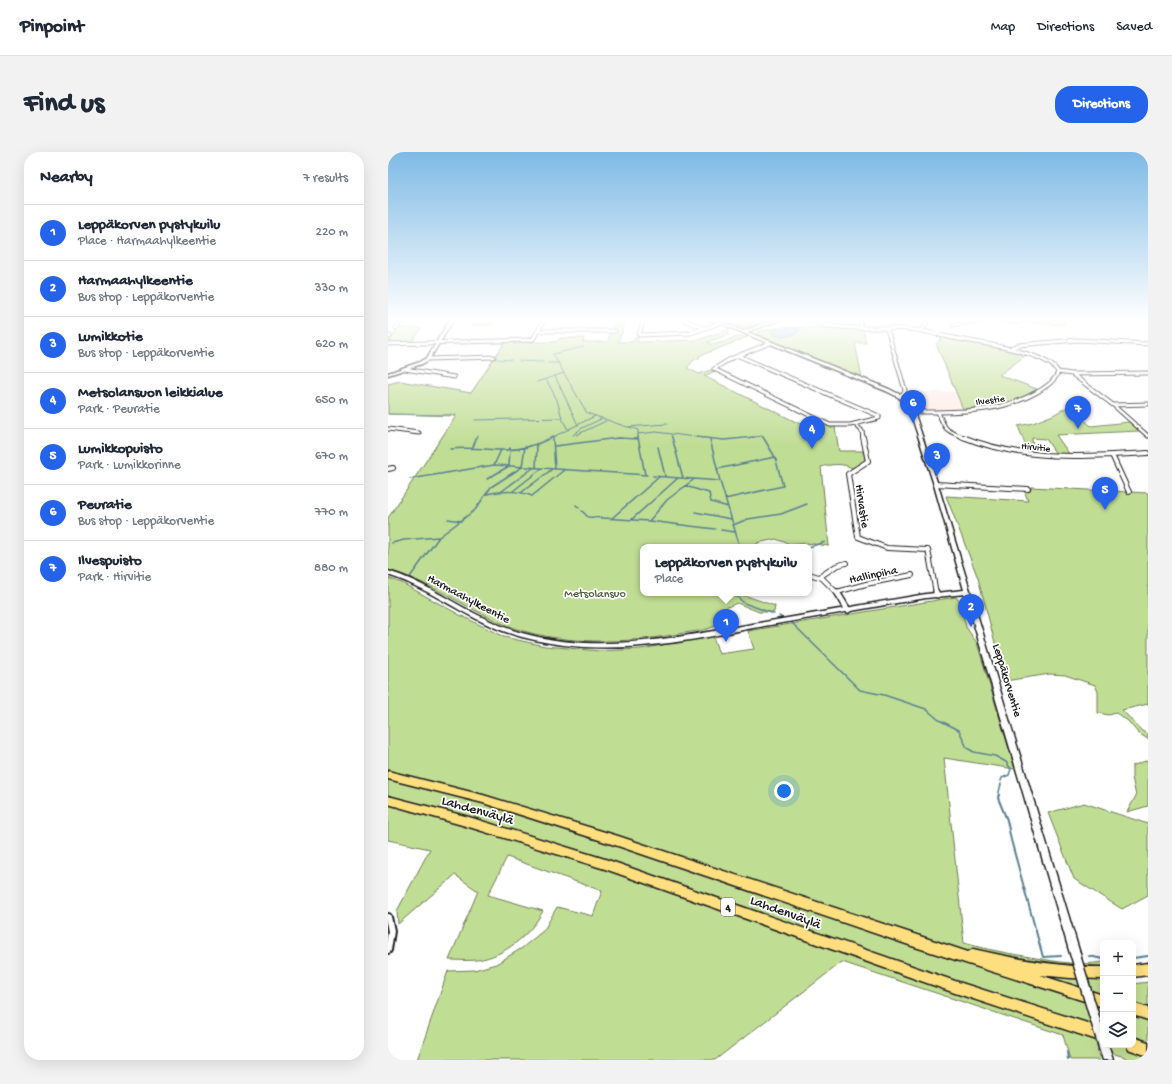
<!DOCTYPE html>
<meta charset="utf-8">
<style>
body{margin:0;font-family:"Gochi Hand",sans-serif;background:#f2f2f3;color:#1f2937}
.controls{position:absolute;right:12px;bottom:12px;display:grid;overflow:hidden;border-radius:8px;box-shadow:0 4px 16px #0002}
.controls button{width:36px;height:36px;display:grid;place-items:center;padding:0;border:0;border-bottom:1px solid #e0e1e3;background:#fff;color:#1f2937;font:20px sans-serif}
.you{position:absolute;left:396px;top:639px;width:14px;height:14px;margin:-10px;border:3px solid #fff;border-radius:50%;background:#1a73e8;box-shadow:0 0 0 6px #1a73e833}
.badge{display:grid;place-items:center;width:26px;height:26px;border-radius:50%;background:#2563eb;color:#fff;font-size:13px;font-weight:700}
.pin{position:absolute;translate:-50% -33px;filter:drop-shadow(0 1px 2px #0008)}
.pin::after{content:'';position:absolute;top:21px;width:14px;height:12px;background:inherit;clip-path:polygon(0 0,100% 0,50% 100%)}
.popup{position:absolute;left:252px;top:392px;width:172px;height:52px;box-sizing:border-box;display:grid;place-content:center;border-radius:8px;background:#fff;filter:drop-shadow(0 1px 3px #0005);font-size:13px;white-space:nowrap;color:#747a83}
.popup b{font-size:15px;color:#1f2937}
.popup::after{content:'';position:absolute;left:50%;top:100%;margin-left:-8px;border:8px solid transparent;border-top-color:#fff}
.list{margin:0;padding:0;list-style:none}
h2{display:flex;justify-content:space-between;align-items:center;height:52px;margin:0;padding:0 16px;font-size:17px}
h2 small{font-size:13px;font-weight:400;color:#747a83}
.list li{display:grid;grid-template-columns:26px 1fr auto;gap:12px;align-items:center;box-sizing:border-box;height:56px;padding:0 16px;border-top:1px solid #e0e1e3}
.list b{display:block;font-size:15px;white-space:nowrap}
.list p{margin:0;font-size:13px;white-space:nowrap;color:#747a83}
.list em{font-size:13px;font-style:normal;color:#747a83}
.icon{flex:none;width:22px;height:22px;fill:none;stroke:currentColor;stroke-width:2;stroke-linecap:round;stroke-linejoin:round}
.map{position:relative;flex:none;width:760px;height:908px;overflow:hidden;border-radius:16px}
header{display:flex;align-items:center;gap:24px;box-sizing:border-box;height:56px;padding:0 20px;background:#fff;border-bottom:1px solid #e0e1e3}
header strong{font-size:19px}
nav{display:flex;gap:22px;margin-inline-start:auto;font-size:14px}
.intro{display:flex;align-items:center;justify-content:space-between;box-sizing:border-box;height:96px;padding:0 24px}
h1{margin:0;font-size:28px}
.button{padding:10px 18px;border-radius:16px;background:#2563eb;color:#fff;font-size:14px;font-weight:700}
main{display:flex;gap:24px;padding:0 24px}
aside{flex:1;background:#fff;border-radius:16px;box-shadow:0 4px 16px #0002}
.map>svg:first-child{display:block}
</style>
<header>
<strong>Pinpoint</strong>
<nav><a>Map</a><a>Directions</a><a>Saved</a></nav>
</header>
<div class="intro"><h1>Find us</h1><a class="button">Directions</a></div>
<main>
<aside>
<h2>Nearby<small>7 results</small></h2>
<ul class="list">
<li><span class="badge">1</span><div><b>Leppäkorven pystykuilu</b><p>Place · Harmaahylkeentie</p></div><em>220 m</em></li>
<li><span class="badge">2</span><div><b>Harmaahylkeentie</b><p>Bus stop · Leppäkorventie</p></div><em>330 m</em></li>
<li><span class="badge">3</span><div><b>Lumikkotie</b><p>Bus stop · Leppäkorventie</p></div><em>620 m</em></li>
<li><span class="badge">4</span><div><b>Metsolansuon leikkialue</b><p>Park · Peuratie</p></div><em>650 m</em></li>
<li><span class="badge">5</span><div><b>Lumikkopuisto</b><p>Park · Lumikkorinne</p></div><em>670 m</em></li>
<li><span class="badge">6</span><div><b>Peuratie</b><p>Bus stop · Leppäkorventie</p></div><em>770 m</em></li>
<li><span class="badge">7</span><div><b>Ilvespuisto</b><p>Park · Hirvitie</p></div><em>880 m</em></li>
</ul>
</aside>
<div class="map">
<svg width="760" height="908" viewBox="0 0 760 908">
<rect width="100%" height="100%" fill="#fff"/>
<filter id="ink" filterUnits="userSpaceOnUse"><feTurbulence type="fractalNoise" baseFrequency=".025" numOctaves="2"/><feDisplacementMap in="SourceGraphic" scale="8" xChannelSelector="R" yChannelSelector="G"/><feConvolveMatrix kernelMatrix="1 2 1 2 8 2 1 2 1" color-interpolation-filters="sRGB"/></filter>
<g filter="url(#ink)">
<path fill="#feece8" d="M521 240H568L575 257 550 259 530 258Z"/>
<path fill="#c0dd94" stroke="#6e7c58" d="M87 167H109L106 173 83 174Z
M229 167H239L230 190H245L248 184H251L249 190 310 188 341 177 340 183 319 190C329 198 345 181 360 185L311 204 312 205 306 208 299 216 311 222 323 218 327 219 316 224 416 274H429L435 271 443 275H447L451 299H475L477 307 474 312 464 316C455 311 443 312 433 315L441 394 418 391 404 393 388 387 369 391V395H255V441H350L387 454 386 460H371L349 451 337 456 341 467C334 470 327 475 319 477 312 479 303 480 295 481 240 492 169 494 115 472 76 455 41 429 0 418V366L68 264 0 262V232L12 229 83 241 117 190H127L126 193 136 190H169L172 186H196L195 190H219Z
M346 167H382L356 176 338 170Z
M633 167H677L676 173 633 170Z
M394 175 475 177 478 191H467L474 226 369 182 371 179Z
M10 176H34L23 191H0Z
M555 185 624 197 638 203 611 223 649 237 627 249 611 253 575 257 548 192Z
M681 254 703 274 741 270 751 279 668 283 682 303 668 302 658 287 644 286 645 301 640 300 630 274 645 271 665 263Z
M643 335 760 341V552L734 558 754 579 760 582V587L750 581 740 569 728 561 721 563 710 561V540L707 533 677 523 662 522 617 529 590 426 558 344 640 349 636 338H643Z
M0 426 14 431 70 462 116 485 157 494 212 499 253 497 325 484 331 502 366 497 360 479 568 445 572 450 578 475 589 491 627 617 556 606 576 791C600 798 624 802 648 806 671 810 692 814 715 810V893H745V832L760 830V908H738L737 905 709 897 712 908H682L675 883 454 810 327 908H29L60 819 86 818 108 812 134 796 156 778 169 755 205 764 214 739 119 705 100 743 155 759C142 783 117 804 89 808 80 809 70 808 61 808L90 739 67 723 10 772 9 759 42 697 0 688Z
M760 608V654L739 660 748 644 744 625V614Z
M696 651 760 672V743L734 757 686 727 660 661Z"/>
<path fill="#80c2e1" stroke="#588092" d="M403 176 412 178C405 185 392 187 384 181L386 178Z"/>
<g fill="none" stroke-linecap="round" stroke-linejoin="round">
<path stroke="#588092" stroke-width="1" d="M195 195 165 202 199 261 239 275 279 272
M109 207 123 208
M131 209 155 210
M160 211H171
M167 224 190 273
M158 227 169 248 174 266 180 278
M149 230 176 221
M0 262 68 263
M87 268 174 266
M241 275 250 278V286
M250 282 268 280 315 286
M185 283 194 276 213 267
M188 283 218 269
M283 283 284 286
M89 286 90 284
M163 286 207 264
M228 286H234
M359 286 374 284 375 286"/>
<path stroke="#588092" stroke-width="1.5" d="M250 285 257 323
M284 285 295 326
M308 285 336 288 366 285
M165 286 167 317
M322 287 332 329 351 392 348 395
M167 294 230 286 250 287
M85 295 89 285
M270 295 277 324
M62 297C79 295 94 297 111 298 129 299 149 293 165 285
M106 313 113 298
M148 316 149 293
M329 317 387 305
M265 324 332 329
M22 327 106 313 259 323
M99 327 121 314 122 296
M297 334 321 341 323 350 340 355
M114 339 145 316
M125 339 153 317
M134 340 163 318
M99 342C115 339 129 338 144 344L176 318
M337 347 395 334 387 305 375 285
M188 353 191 356
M194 359 200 365 261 369 327 377
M307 360 343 367
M224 366 271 325
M60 367 73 369
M243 368 290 326
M261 369 279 348 305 328
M345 373 360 367 393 362 419 352
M333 378 347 380
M4 391 16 388 50 385
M421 395 437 390
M22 425 51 385 87 358 103 335 134 315 137 294
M345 441 356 451 386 462
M391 464 396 467
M404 471 472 538 496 543 538 557 551 568 571 578 579 596 586 600 607 604 618 610 623 617 621 623 614 626 613 629
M610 644 613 632"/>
<path stroke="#588092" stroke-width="2" d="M611 643 610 646 619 668 623 688 655 805 673 804
M701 804 715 807
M745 806 760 804
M679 900 680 908"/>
<g stroke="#1c1c1c" stroke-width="5">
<path id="street-far3" d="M256 167 251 183 303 181 332 171
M414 167C452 181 490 173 529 178 543 180 557 185 571 187 592 191 660 200 670 220
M472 167 473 176
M600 167 630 170
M296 168 316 176
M565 173 600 167
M8 176 15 167
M499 177 517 238 516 241 511 244
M534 178 541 167
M150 179H227
M0 186 2 184
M0 192 141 188 145 187 157 167
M623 196 630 193 689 188 760 192
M351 204 491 264V266L462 273H442L326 217 342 207 382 191
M40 207 106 205
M17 217 66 225
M670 220 684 222 725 253 760 284
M684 222 760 221
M725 253 760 252
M525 260C569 260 612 262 651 239 659 234 667 229 670 220
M550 260C558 280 558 278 577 286
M467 272 474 279 475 286
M0 277 31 281"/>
</g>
<g stroke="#1c1c1c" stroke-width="6">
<path id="street-far2" d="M475 285 480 309 460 322 470 385 499 396 540 398 548 441
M575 285C634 309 698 305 760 301
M724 303 741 340
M0 317 5 316
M547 332 640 337
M421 422 434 426 449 441
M433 424 448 414 458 411
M449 440 478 432 524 423"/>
</g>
<g stroke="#1c1c1c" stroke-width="8">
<path id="street-far1" d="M449 440 460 458
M548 440 549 443"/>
</g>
<g stroke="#1c1c1c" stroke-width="10">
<path id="street" d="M0 765 3 779 0 798"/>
</g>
<g stroke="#1c1c1c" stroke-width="3">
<path id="secondary" d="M62 167H66L41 208 34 212 0 223V221L32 210 39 206Z
M321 167H326L355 179 389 167H395L359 180 501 237 513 243 524 253 550 333 693 805 691 808 688 810 685 808 683 805 577 442 538 446C480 456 423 466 365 476 334 482 303 489 272 492 226 498 179 497 134 485 86 473 47 438 0 423V419C34 429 61 449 92 464 106 471 120 477 134 481 211 503 289 485 365 472 423 462 480 452 538 442L576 438 546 333 520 253 510 245 498 239Z
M715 888V893H720L725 908H715L710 893 711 889Z"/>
</g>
<g stroke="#1c1c1c" stroke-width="3">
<path id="highway" d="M0 619 95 643 230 684 580 800 585 797C628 807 671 815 715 815V827L682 826 652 823 715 843V855L524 794 230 694 95 651 0 627Z
M0 644 81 665 217 707 567 829 715 876V890L567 841 217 717 81 675 0 652Z
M760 811V823L745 825V813Z
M745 851 760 856V868L745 863Z
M745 885 760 890V904L740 897 739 893H745Z"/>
</g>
<use href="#street-far3" stroke="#fff" stroke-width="3"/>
<use href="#street-far2" stroke="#fff" stroke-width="4"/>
<use href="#street-far1" stroke="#fff" stroke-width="5"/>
<use href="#street" stroke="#fff" stroke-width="6"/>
<use href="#secondary" fill="#fff" fill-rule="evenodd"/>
<use href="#highway" fill="#fedf80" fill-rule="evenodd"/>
<g stroke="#1c1c1c" stroke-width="12" stroke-linecap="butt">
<path id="secondary-bridge" d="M688 805 715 893"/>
</g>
<use href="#secondary-bridge" stroke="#fff" stroke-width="9"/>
</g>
</g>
<linearGradient id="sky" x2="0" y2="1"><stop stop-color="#7ebae5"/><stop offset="0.57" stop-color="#fff"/><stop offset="1" stop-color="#fff" stop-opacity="0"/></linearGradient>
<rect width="760" height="294" fill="url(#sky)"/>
<g text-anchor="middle" stroke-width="3.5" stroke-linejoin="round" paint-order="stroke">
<g font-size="10" fill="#1c1c1c" stroke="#fff">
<text transform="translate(602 247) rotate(-8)" y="4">Ilvestie</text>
<text transform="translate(648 294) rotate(6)" y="4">Hirvitie</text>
</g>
<rect fill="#fff" stroke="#606060" stroke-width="1" x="333" y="746" width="14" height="18" rx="3"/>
<g font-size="11" font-weight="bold" fill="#1c1c1c">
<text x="340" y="759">4</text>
</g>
<g font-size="12" fill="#1c1c1c" stroke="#fff">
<text transform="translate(475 354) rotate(81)" y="4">Hirvastie</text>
<text transform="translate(485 422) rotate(-12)" y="4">Hallinpiha</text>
<text transform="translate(81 446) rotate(28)" y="4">Harmaahylkeentie</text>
<text transform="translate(620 528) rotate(73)" y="4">Leppäkorventie</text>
</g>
<g font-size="12" fill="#556046" stroke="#fff">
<text x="207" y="445">Metsolansuo</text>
</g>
<g font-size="14" fill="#1c1c1c" stroke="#fff">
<text transform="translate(90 657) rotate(16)" y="5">Lahdenväylä</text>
<text transform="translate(398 759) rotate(20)" y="5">Lahdenväylä</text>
</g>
</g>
</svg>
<div class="controls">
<button>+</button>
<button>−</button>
<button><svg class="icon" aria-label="layers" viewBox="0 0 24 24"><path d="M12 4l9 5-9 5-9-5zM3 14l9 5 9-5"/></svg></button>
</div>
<div class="you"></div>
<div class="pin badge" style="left:338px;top:490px">1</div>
<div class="popup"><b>Leppäkorven pystykuilu</b>Place</div>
<div class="pin badge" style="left:583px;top:475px">2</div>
<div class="pin badge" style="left:549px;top:324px">3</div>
<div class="pin badge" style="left:424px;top:297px">4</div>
<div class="pin badge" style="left:717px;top:358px">5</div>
<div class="pin badge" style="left:525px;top:271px">6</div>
<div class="pin badge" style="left:690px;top:277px">7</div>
</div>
</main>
